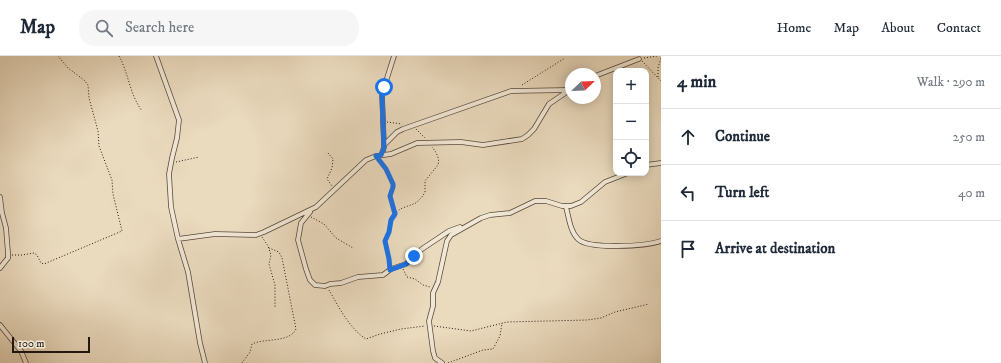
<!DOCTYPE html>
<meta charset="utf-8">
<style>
body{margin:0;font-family:"IM FELL DW Pica",serif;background:#f6f6f7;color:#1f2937}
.controls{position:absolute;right:12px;top:12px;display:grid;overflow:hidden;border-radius:8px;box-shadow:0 2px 10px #0003}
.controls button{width:36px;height:36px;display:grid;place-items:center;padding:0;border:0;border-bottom:1px solid #e0e1e3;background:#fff;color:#1f2937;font:20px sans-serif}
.compass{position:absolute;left:565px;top:12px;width:36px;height:36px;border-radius:50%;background:#fff;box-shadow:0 2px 10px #0003;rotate:67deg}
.scale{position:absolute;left:12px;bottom:10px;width:78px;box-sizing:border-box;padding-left:4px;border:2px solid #24170f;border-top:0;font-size:11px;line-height:14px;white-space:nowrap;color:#24170f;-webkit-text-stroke:3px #f1e7d5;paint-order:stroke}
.stop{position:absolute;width:12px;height:12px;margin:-9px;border:3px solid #1a73e8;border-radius:50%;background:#fff}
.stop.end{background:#1a73e8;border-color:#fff;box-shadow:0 1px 4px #0008}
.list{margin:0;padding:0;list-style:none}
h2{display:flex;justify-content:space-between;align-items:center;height:52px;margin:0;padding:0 16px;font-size:17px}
h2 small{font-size:13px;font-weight:400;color:#747a83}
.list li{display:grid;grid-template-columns:26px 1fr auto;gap:12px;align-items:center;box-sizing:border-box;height:56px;padding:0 16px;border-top:1px solid #e0e1e3}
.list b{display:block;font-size:15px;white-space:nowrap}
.list em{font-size:13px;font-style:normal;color:#747a83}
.icon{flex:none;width:22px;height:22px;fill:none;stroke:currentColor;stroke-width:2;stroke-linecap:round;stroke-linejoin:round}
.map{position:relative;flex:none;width:661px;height:307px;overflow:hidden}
header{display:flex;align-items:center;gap:24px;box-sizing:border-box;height:56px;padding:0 20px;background:#fff;border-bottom:1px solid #e0e1e3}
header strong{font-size:19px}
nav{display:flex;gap:22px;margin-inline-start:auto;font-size:14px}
.search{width:280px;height:36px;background:#f6f6f7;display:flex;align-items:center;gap:10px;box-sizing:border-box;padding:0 14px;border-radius:16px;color:#747a83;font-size:15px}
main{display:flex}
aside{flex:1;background:#fff}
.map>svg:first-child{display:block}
</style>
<header>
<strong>Map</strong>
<div class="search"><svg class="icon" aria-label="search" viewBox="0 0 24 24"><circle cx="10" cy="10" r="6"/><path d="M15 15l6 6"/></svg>Search here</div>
<nav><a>Home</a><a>Map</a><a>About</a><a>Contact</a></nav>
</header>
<main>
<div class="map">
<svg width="661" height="307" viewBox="0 0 661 307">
<rect width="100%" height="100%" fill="#eadabe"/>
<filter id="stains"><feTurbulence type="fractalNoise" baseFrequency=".005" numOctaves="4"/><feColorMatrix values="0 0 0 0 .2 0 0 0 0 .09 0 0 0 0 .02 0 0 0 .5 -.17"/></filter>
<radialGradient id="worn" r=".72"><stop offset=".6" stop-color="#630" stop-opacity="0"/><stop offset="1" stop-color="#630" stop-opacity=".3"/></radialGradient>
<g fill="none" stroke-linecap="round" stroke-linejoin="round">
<g stroke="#56483b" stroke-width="5.5">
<path id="minor" d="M156 0 179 64 177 82 172 102 169 118 171 151 178 183 188 216 200 287 205 307
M595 20 639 3
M384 89 397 76 403 73 511 35 568 34
M381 99 383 95 384 90 382 38 394 0
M646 109 661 107
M0 141 2 157 6 172 8 197V202L0 212
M566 151C569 162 570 175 578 183 589 194 646 190 661 185
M310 156 301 167 298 184 306 213 310 224 315 229 325 230 330 228 341 227 358 221 383 219 391 213 406 208 422 193 449 175 460 171
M178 183 215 178 256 179 264 176 316 151 366 104 376 100 391 98 417 87 461 86 483 89 522 83 528 79 534 73 549 48 571 33
M0 269 21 295 26 307
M442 307 435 302 433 295 429 265 433 250V237L438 226 447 185 451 179 481 162 490 159 510 157 535 145H546L562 150H571L581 146 605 126 628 117"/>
</g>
<path stroke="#24170f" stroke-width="1" stroke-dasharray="1 2" stroke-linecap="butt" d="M119 0C129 18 129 37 142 55
M644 2 657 0
M642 5 661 25
M658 21V12L661 2
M522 29 565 2
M387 66 402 68
M416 73 425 82
M328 97 333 103 332 112 327 123 332 130
M379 104 386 113 393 128 390 140 395 157
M176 106 199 101
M311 161 324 168 336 182 353 192
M262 181 268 190 271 199 269 208 275 229V251
M12 199H22L34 197 37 199 41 207 44 208 122 175 113 138 112 124 99 90 98 75 89 42 88 29 84 24 68 12 58 0
M389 210V200L385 185 389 176 392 162 400 153 416 147 422 141 425 136V125L438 109C440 102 436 96 432 91
M403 213 407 221 415 223 423 229 430 231
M329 234C338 250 350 273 366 283L380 278 401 273 425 270
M434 270 471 275 507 266 587 264 601 262 615 256 649 248
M242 307 250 296 252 288C264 282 290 287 296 273L282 202 279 196 269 192
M448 307 483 294 493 293 500 280 502 267"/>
<use href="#minor" stroke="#f1e7d5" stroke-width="4"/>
</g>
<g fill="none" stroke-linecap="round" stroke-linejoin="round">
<path stroke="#1a73e8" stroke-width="5" d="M384 31 382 38 384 92 381 99 376 100 386 113 393 128V131L390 140 395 158 391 164 389 176 385 185 389 203 390 214 406 208 414 200"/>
</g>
<rect width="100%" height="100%" filter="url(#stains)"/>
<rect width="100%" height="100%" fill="url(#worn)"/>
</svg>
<div class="controls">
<button>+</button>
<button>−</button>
<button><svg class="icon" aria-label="locate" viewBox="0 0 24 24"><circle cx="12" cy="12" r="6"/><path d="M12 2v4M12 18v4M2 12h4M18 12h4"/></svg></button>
</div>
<svg class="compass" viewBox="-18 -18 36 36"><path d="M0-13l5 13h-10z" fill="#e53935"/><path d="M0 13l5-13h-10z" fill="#747a83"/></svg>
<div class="scale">100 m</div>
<div class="stop" style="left:384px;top:31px"></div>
<div class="stop end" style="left:414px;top:200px"></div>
</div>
<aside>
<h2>4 min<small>Walk · 290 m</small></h2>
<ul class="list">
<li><svg class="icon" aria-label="ahead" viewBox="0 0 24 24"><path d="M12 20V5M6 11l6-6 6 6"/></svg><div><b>Continue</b></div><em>250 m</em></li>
<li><svg class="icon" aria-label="left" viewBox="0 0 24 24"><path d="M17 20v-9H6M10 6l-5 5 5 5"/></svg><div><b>Turn left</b></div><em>40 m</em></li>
<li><svg class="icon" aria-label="arrive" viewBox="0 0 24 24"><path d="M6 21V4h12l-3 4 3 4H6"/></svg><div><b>Arrive at destination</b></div></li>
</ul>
</aside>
</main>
